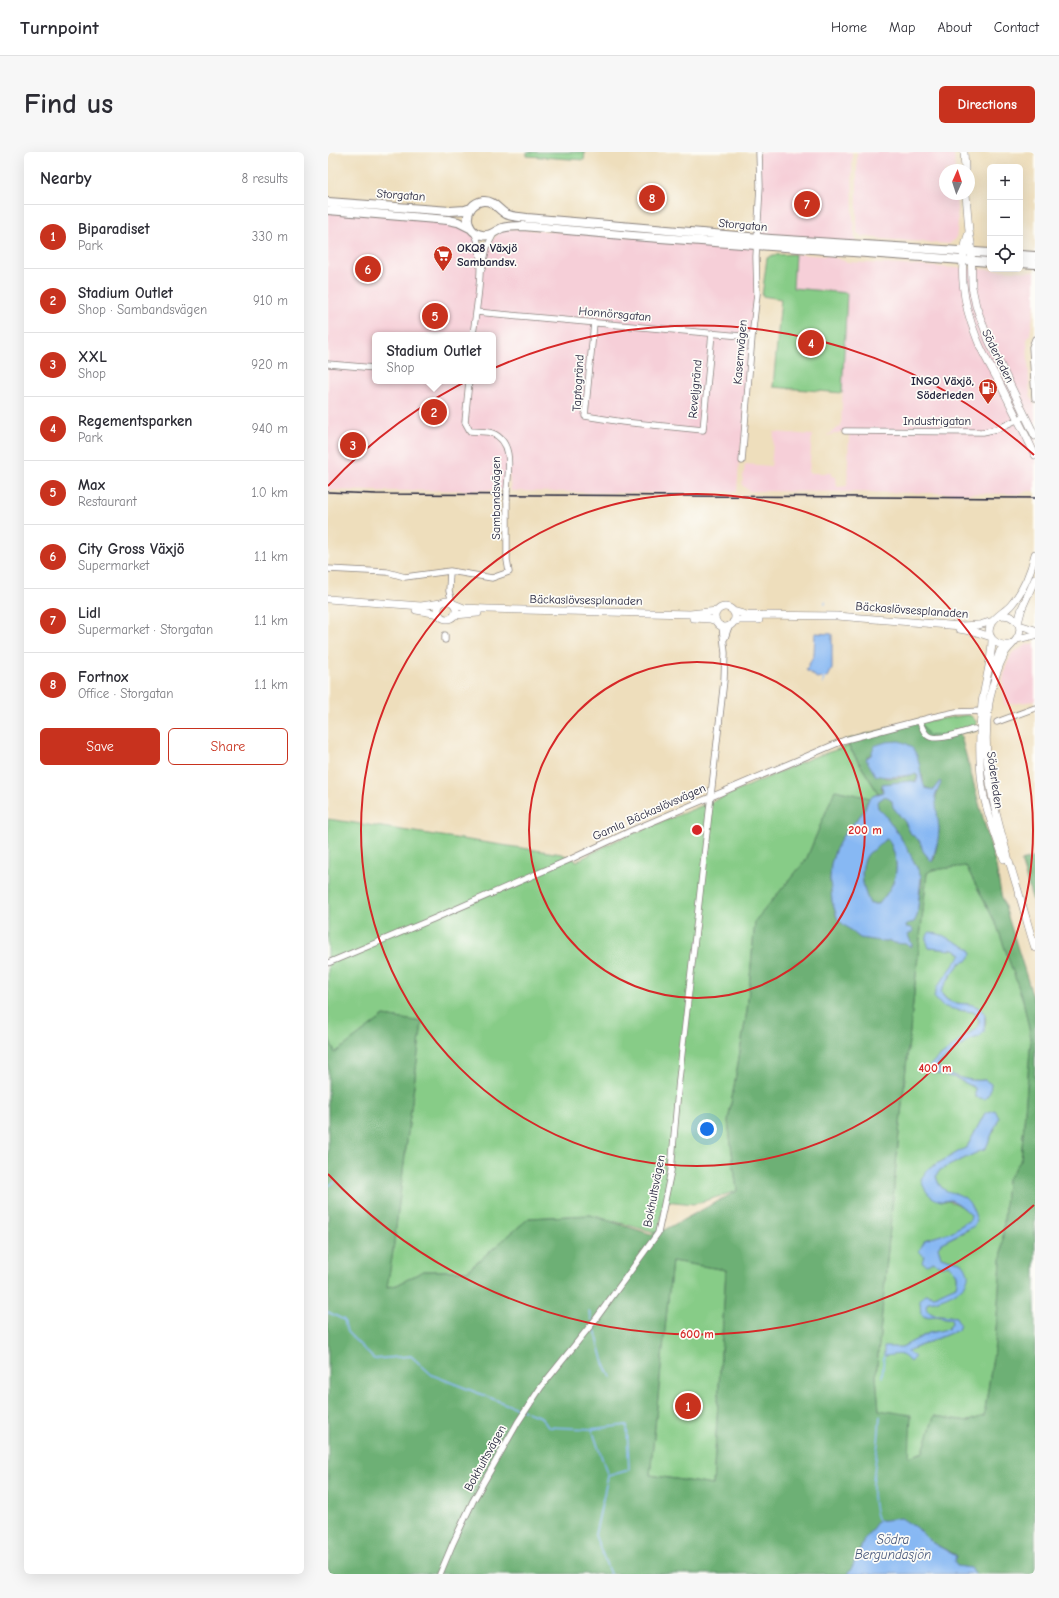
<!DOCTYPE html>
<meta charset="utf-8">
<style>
body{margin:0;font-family:"Comic Neue",sans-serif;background:#f7f7f7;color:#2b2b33}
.controls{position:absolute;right:12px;top:12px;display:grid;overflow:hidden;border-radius:6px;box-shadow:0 4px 16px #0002}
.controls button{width:36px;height:36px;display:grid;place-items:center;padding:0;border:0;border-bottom:1px solid #e1e1e2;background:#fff;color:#2b2b33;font:20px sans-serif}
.compass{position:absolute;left:611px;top:12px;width:36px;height:36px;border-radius:50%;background:#fff;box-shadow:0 4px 16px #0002;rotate:3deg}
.you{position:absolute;left:379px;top:977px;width:14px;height:14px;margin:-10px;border:3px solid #fff;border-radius:50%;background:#1a73e8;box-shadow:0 0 0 6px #1a73e833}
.badge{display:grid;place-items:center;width:26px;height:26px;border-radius:50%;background:#c8321e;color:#fff;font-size:13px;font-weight:700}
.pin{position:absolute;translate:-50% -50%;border:2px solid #fff;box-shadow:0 1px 4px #0006}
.popup{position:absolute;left:44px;top:180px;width:124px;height:52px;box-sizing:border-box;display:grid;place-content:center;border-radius:6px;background:#fff;filter:drop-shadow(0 1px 3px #0005);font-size:13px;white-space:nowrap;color:#7c7c81}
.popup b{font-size:15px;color:#2b2b33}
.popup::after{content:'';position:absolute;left:50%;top:100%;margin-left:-8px;border:8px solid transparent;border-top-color:#fff}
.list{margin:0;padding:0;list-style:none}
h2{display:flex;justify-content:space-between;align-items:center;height:52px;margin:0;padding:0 16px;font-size:17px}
h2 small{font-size:13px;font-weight:400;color:#7c7c81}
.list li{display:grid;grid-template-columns:26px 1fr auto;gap:12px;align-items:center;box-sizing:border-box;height:64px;padding:0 16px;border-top:1px solid #e1e1e2}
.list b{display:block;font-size:15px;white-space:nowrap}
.list p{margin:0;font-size:13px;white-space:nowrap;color:#7c7c81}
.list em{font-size:13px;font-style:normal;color:#7c7c81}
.actions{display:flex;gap:8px;padding:12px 16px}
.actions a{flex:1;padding:9px 0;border:1px solid #c8321e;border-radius:6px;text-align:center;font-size:14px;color:#c8321e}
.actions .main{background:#c8321e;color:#fff}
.icon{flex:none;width:22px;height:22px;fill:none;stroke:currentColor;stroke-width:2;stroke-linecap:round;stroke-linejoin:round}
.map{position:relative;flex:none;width:707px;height:1422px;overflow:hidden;border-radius:6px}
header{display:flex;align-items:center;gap:24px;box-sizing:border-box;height:56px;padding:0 20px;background:#fff;border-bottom:1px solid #e1e1e2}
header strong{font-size:19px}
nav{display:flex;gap:22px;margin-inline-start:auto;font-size:14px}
.intro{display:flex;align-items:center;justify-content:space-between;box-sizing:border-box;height:96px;padding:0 24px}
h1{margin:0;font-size:28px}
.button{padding:10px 18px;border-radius:6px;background:#c8321e;color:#fff;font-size:14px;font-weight:700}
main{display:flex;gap:24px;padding:0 24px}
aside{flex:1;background:#fff;border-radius:6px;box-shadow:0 4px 16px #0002}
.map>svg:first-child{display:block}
</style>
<header>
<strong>Turnpoint</strong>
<nav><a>Home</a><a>Map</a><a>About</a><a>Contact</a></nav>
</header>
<div class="intro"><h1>Find us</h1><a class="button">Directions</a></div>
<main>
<aside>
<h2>Nearby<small>8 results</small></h2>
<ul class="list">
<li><span class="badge">1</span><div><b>Biparadiset</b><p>Park</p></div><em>330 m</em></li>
<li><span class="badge">2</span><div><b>Stadium Outlet</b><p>Shop · Sambandsvägen</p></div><em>910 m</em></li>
<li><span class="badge">3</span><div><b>XXL</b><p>Shop</p></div><em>920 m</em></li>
<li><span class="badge">4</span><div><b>Regementsparken</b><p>Park</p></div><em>940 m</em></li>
<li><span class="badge">5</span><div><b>Max</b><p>Restaurant</p></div><em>1.0 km</em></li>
<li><span class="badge">6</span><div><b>City Gross Växjö</b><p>Supermarket</p></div><em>1.1 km</em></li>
<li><span class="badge">7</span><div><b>Lidl</b><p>Supermarket · Storgatan</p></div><em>1.1 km</em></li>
<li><span class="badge">8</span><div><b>Fortnox</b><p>Office · Storgatan</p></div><em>1.1 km</em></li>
</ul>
<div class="actions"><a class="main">Save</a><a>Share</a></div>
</aside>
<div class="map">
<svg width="707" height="1422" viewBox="0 0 707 1422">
<rect width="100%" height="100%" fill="#fdfcf7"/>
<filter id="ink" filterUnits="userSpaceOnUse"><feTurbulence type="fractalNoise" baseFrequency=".025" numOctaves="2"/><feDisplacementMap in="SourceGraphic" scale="8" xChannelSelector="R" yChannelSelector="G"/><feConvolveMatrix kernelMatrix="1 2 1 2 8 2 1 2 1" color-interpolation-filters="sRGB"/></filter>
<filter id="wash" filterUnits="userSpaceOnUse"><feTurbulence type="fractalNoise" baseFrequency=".012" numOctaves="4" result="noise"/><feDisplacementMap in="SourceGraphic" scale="16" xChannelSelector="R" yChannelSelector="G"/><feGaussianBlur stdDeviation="0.9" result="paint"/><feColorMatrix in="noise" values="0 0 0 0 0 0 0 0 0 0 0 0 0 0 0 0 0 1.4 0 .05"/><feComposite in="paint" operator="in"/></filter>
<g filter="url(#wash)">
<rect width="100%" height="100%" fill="#eedebc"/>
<path fill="#f6cfd8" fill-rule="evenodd" d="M431 0H524L525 67 528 93 429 86Z
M529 0H626L627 18H617V42H628L630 72 628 87 621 92 554 87 534 84 529 81Z
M0 58 130 70 150 87 151 124 159 95 174 76 429 93V120L416 281 411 310 409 340 293 341 183 339 180 315 176 338 48 339 0 338ZM47 183H165V229H47Z
M467 102 501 104 520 110 707 120V151L702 182 699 188 702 244 707 254V339H699L693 342 421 339 414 333 417 312 443 314 446 280 484 283 481 321H503V324L508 325 509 335 519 334 521 282 517 279 498 284 513 274 519 141 465 136Z
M707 491V549L676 553 675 527 678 514 684 501 700 492Z"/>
<path fill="#87cc87" stroke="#547761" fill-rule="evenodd" d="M199 0H257L256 8 199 4Z
M467 102 465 136 519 141 514 241 445 235 453 147 434 144 439 106 445 103Z
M639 563 643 564 648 569V579L601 584 592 570Z
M520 594 550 641 542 646 507 638 478 708 427 769 419 859 400 969 409 1039 366 1052 337 1049 330 1081 262 1063 201 1066 139 1119H95L69 1133 58 1135 64 1106 94 870 56 864 7 901 0 884V667L234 702 249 709 287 689 405 641 483 606Z
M638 714 669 774 695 848 703 886 693 1008 679 1028 667 1192 656 1264 640 1269 606 1264 595 1300 581 1305 551 1258 548 1224 571 981 599 721 604 718ZM601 796 642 797 639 809 632 811 619 829 613 839C620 856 636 849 647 854 651 855 655 860 657 862L658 871 651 885 641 887 610 911 611 918C627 924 639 930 657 928L648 936 628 926 603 920 605 910 651 875V867L646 860 629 858 606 845 620 821 634 802 626 798ZM657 961 667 977 663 984 657 998H654L612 1018 608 1024C612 1040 623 1041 637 1046L649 1069 640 1078 613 1091 610 1095 613 1105 627 1110 638 1131 607 1149 600 1150 598 1154 599 1158 604 1162 628 1165 630 1178 579 1199 582 1210 577 1203 571 1202 574 1195 601 1181 620 1177 624 1171V1167L608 1164 597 1165V1142L606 1144 628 1134C631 1123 629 1119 620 1113L614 1114 605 1110 597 1088 623 1080 642 1068 643 1063C635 1054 625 1048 614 1049L600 1017 639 995Z
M344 1109 398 1118 385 1333 322 1323Z"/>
<path fill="#6db074" stroke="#486958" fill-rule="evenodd" d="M591 568 601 584 632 581 668 714 673 742 707 852V1422H648L643 1416 629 1415 626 1409 628 1403 603 1390 590 1377 536 1388 524 1416 519 1422H0V884L7 901 56 864 94 870 64 1106 59 1135 69 1133 95 1119H139L201 1066 262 1063 323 1082 338 1077 409 1039 400 969 419 859 427 769 478 708 507 638 542 646 538 651 536 659 516 682 507 699 503 712 502 728 504 749 509 766 532 786 562 789 567 791H575L584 794 580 783 584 776H579L578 772 589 764 594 727 588 713 580 700 578 694 558 664 550 656 549 650 557 644 564 649 565 655 577 670 583 682 592 689 593 694 600 706 606 708 610 688 611 677 607 649 612 629 605 638 596 635 594 622 544 601 539 605 557 626H570L586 622 590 624 587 630 555 632 553 637 555 640 550 641 517 588ZM638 714 669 774 695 848 703 886 693 1008 679 1028 667 1192 656 1264 640 1269 606 1264 595 1300 581 1305 583 1263 551 1258 548 1224 571 981 599 721 604 718ZM344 1109 398 1118 385 1333 322 1323Z
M558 687 561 688C574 716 569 730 551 752H542C535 738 529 715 541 701 543 699 545 699 546 697 551 693 553 690 558 687Z
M707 705V756L693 709Z"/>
<path fill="#87b8f3" stroke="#546d97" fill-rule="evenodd" d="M487 481 504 482V517L500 525 489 526 478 518 486 503Z
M571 589C596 595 589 619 597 636L605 638 612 629 613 631 607 644 611 677 610 688 604 710 595 699 592 689 583 682 577 670 565 655 564 649 557 644 549 650 550 656 558 664 578 694 593 724 589 764 586 770 578 772V775L584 776 585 779 580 783 584 793 583 795 578 792 567 791 562 789 558 790 532 786 510 768 504 749 502 728 503 712 507 699 514 685 536 659 541 647 545 644 555 640 554 632 584 629 587 630 589 629 590 624 588 622C572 624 563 627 547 623L538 607 543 603 546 594 558 590ZM558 687 561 688C574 715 569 730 551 752H542C535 738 529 715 541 701 543 699 545 699 547 697 551 693 553 690 558 687Z
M601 780 614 783 642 797 644 802 639 809 632 811 619 829 613 840C620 856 636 849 647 854 651 855 655 860 657 862L656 880 651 885 641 888 610 912 611 918C627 924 639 930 657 928L663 932 662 940 657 947 647 945V936L628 926 603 920 601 916 605 910 651 874V867L646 860 629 858 614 854 606 845 609 835 634 802 626 798 601 796 598 787Z
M667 958 671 966 657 998H654L612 1018 608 1024C613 1044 624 1037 637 1046 644 1052 647 1062 649 1069L646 1074 613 1091 610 1095 613 1105C620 1108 628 1108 634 1111 637 1113 639 1118 640 1122 642 1137 613 1149 600 1150L598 1154 599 1158 604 1162 628 1165 632 1172 630 1178 579 1199 587 1205 582 1210C573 1199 569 1203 556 1204V1195H574L601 1181 620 1177 624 1171 623 1167 608 1164 597 1165 593 1162 592 1149 597 1142 606 1144 628 1134C631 1123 629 1119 620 1113L614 1114 605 1110 599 1113 594 1110 596 1104 591 1099 597 1088 623 1080 642 1068 643 1063C638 1058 629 1049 622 1048 619 1048 616 1049 613 1049 601 1046 596 1038 593 1027L600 1017 639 995 657 961Z
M573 1366 590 1377 603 1390 628 1404 626 1409 629 1414 643 1416 648 1422H519L524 1416 536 1388 550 1369Z"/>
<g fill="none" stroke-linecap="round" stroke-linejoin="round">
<path stroke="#87b8f3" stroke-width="1.5" d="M497 452V450
M495 532 496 524
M0 1034 7 1030
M261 1159 264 1168
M0 1160 16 1168 19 1180 46 1207 83 1204 104 1223 196 1259
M266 1174 276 1211 283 1225
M554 1225 556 1204
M199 1260 213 1265 220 1275 264 1277 280 1324 267 1383 282 1422
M264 1277 299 1273 301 1318 280 1324
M550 1369C541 1347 546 1320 549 1298 551 1287 551 1275 552 1264"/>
</g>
</g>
<g filter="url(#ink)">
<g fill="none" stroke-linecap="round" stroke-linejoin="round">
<g stroke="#88807c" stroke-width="7">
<path id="minor" d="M154 117 159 95 166 81
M148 160 424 185
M266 171 257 264 295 270 375 278 384 181
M145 183C148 157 159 102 146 80
M707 187 704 195 707 246
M0 212 47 216
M141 229 137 270 142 279C149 280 158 279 164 281 187 290 180 320 179 338
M517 279 655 280 669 277 697 264
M414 309 424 185 429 142 428 105 432 34 431 0
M0 417 59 420 77 425 122 419 164 426 181 420 179 408V348
M122 419 121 439 124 450
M397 486 401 474
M117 488V483
M591 568C593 573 595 579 599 583 607 591 635 580 646 577
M669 570 707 556
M0 811 105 767 243 707 305 678 517 588 605 565 628 560 656 559
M112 1422 125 1391 145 1349 190 1270 213 1235 267 1168 330 1081 343 1019 351 927 396 528 397 501 394 474"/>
</g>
<g stroke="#88807c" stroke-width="8">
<path id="tertiary" d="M636 0 637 18
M638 42 641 79 643 91 644 135 648 154 661 189 707 284
M641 80C629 113 635 152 648 184 653 199 662 214 670 228 680 248 690 268 700 288L707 303
M0 447 93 454 113 451
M110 458a9 9 0 1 1 18 0a9 9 0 1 1-18 0Z
M126 452 136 456 159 457 362 462 389 459
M387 465a10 10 0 1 1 20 0a10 10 0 1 1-20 0Z
M88 458 111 462
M405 459 419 463 509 464 633 474 651 473 665 469
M127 463 150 461
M671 464C682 461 695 470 691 482 689 490 681 494 677 501 669 516 664 534 661 551 651 614 670 672 688 732 695 753 700 775 707 796
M365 466 382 467 388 469
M405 470 412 468H431
M690 471 694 456 707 427
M691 473 707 478
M631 477 648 480 663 485
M664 487C664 509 657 529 654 551 651 582 650 614 656 645 661 666 669 687 676 707
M689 487 707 483
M684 492C671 496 656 486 663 472 666 465 678 459 683 453 695 439 703 419 707 402
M666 516 672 499 677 494"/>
</g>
<g stroke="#88807c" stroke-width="10">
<path id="secondary" d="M0 50 122 59 137 58 143 56
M0 58 120 68 130 70 142 76
M662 101 443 87 199 66C193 65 184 65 178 62 170 58 166 48 155 49 135 52 135 80 154 83 162 85 167 79 174 76 181 74 187 74 195 74L305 84 662 110
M692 103 707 104
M692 111 707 112"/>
</g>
<use href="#minor" stroke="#fff" stroke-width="5.5"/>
<use href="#tertiary" stroke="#fff" stroke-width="7"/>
<use href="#secondary" stroke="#fff" stroke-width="8"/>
<path stroke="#22223b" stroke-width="1.5" d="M0 340 48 342 707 346"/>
<g stroke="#88807c" stroke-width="7" stroke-linecap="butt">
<path id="minor-bridge" d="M179 338V348"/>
</g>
<use href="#minor-bridge" stroke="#fff" stroke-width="5.5"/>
</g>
</g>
<g fill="none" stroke="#d62828" stroke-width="2">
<circle cx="369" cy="678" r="168"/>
<circle cx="369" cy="678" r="336"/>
<path d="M706 1053A504 504 0 0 1 0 1022M0 334A504 504 0 0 1 706 303"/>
</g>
<defs>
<g id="supermarket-pin" transform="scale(1)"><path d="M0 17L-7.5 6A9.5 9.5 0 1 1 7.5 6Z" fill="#c8321e" stroke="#fdfcf7"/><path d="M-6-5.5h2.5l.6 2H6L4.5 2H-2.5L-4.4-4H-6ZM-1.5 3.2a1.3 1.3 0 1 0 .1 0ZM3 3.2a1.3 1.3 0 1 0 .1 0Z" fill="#fff"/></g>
<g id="fuel-pin" transform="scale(1)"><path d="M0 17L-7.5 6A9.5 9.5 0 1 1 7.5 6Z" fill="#c8321e" stroke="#fdfcf7"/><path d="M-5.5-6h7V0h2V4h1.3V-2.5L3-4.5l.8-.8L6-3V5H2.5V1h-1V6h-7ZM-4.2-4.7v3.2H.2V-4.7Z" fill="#fff"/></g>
</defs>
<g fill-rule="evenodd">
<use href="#supermarket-pin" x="115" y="103"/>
<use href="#fuel-pin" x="660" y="236"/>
</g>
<g text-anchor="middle" stroke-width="3.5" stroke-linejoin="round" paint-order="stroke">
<g font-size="12" fill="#22223b" stroke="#fdfcf7">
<text transform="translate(73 43) rotate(4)" y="4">Storgatan</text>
<text transform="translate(415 73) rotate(5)" y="4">Storgatan</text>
<text transform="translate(287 162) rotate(5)" y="4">Honnörsgatan</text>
<text transform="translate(412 200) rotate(-85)" y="4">Kasernvägen</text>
<text transform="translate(670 204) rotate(64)" y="4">Söderleden</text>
<text transform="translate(250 231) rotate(-87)" y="4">Taptogränd</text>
<text transform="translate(367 237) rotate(-85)" y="4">Reveljgränd</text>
<text x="609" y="273">Industrigatan</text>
<text transform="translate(168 346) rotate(-90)" y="4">Sambandsvägen</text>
<text transform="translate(258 448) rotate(1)" y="4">Bäckaslövsesplanaden</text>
<text transform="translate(584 458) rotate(4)" y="4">Bäckaslövsesplanaden</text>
<text transform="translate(667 628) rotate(82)" y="4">Söderleden</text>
<text transform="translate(321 660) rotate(-24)" y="4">Gamla Bäckaslövsvägen</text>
<text transform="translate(326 1039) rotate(-79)" y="4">Bokhultsvägen</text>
<text transform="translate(157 1306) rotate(-61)" y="4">Bokhultsvägen</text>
</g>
<g font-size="12" font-weight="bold" fill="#22223b" stroke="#fdfcf7" text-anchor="start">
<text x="129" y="100">OKQ8 Växjö<tspan x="129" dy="14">Sambandsv.</tspan></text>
<text x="646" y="233" text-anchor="end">INGO Växjö,<tspan x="646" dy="14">Söderleden</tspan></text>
</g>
<g font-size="13" font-style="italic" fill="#45567b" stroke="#fdfcf7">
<text x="565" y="1392">Södra<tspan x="565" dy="15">Bergundasjön</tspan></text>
</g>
</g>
<circle cx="369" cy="678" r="6" fill="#d62828" stroke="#fdfcf7" stroke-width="2"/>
<g font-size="12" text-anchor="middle" font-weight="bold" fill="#d62828" stroke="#fdfcf7" stroke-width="3.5" stroke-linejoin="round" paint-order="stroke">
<text x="537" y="682">200 m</text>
<text x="607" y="920">400 m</text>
<text x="369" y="1186">600 m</text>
</g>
</svg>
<div class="controls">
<button>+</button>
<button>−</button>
<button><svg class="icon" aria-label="locate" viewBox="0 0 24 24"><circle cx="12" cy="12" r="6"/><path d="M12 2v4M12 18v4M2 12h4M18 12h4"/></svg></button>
</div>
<svg class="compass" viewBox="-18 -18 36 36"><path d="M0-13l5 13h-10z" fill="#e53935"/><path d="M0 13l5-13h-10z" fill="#7c7c81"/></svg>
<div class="you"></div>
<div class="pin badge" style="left:360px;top:1254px">1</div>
<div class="pin badge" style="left:106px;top:260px">2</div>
<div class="popup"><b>Stadium Outlet</b>Shop</div>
<div class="pin badge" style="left:25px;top:293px">3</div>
<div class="pin badge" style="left:483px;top:191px">4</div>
<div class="pin badge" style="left:107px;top:164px">5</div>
<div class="pin badge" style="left:40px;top:117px">6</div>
<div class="pin badge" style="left:479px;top:52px">7</div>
<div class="pin badge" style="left:324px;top:46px">8</div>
</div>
</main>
